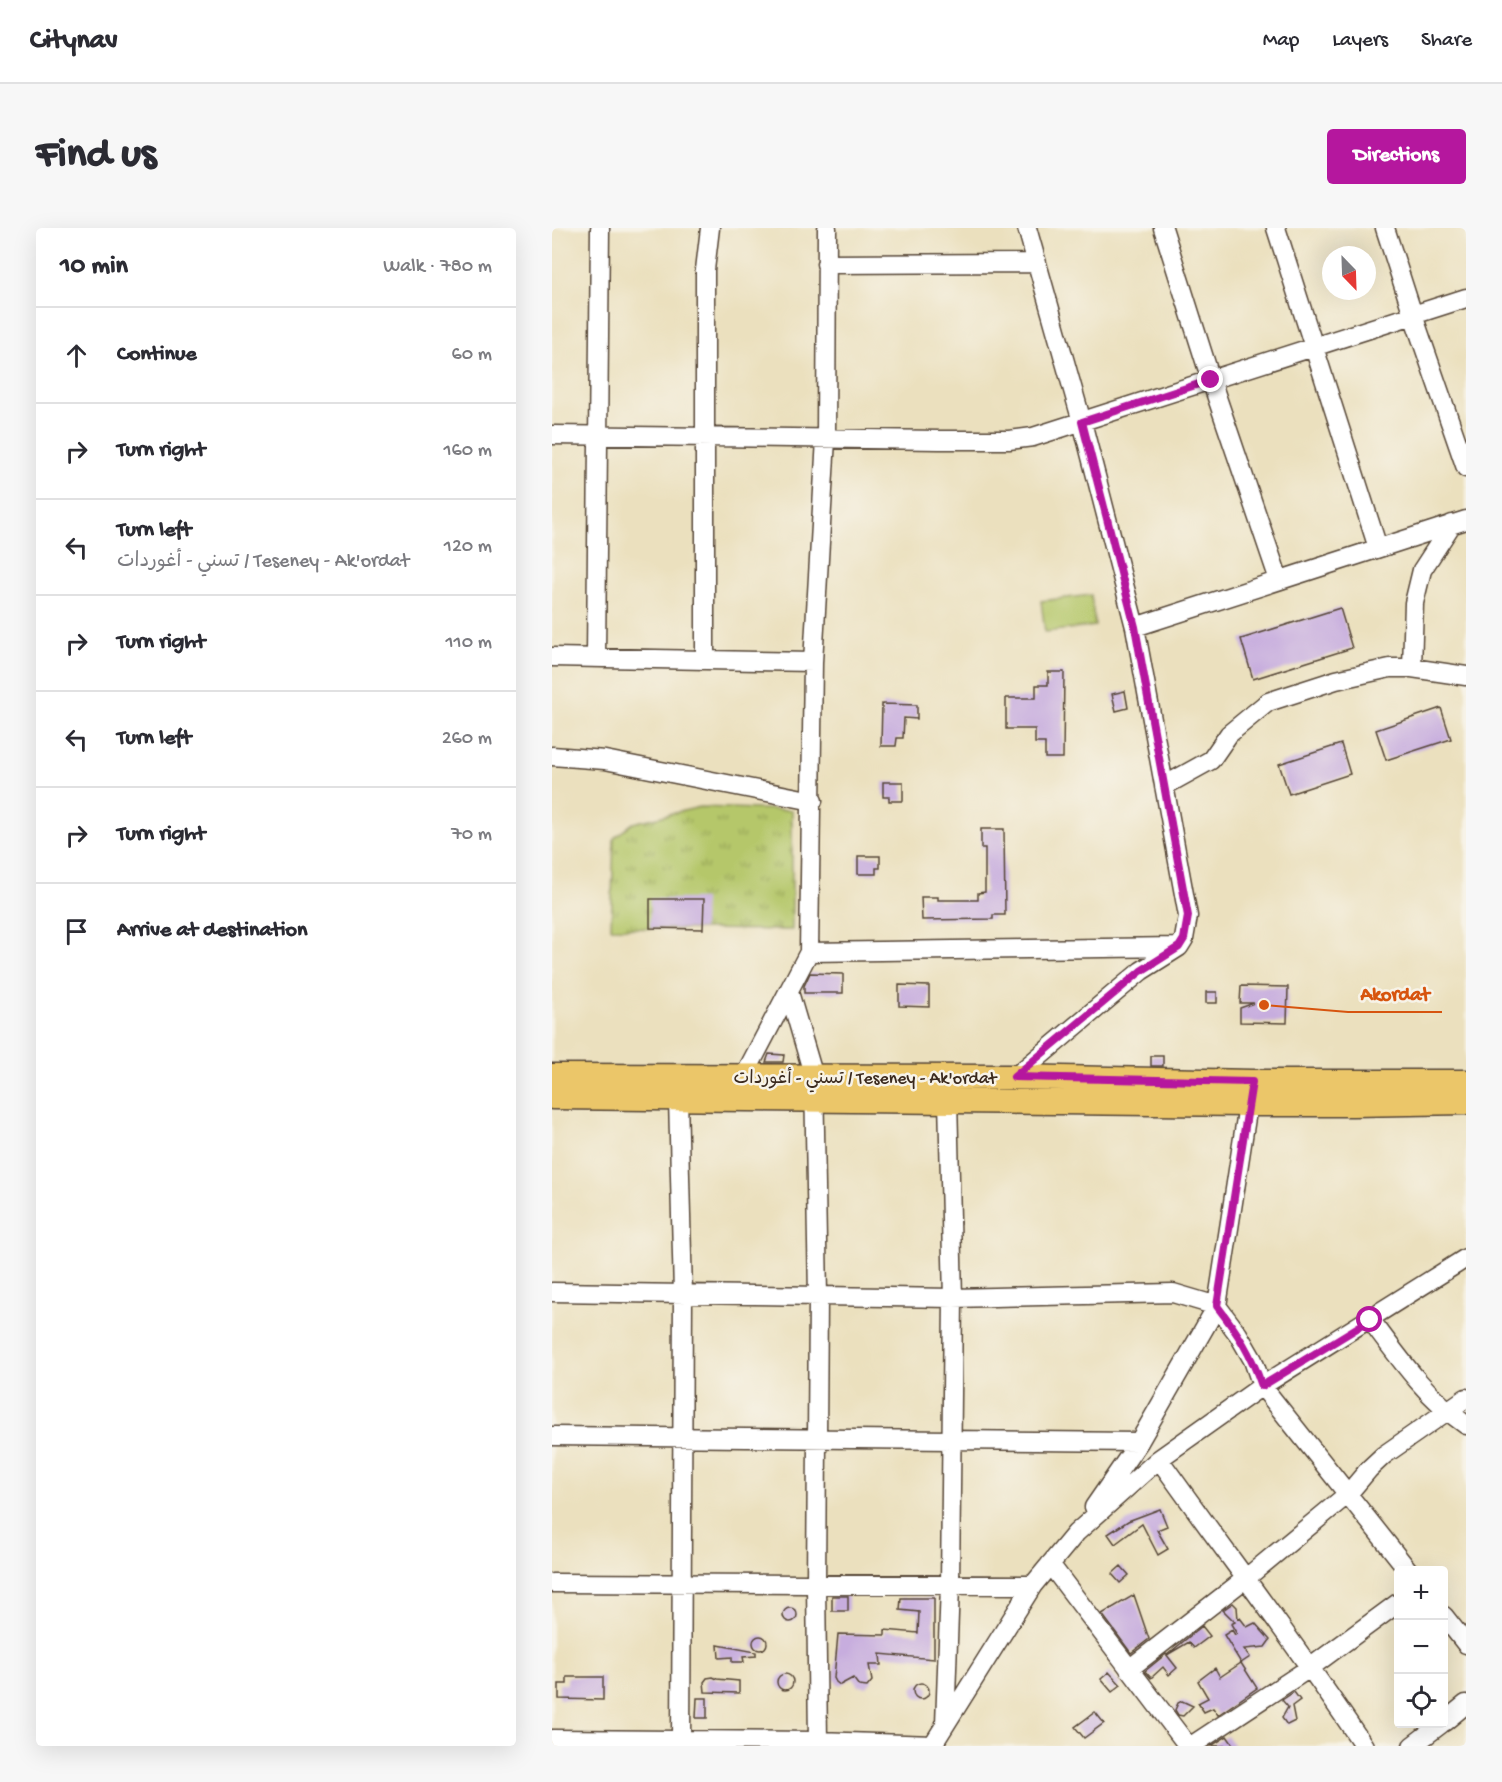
<!DOCTYPE html>
<meta charset="utf-8">
<style>
body{margin:0;font-family:"Gochi Hand","Playpen Sans Arabic",sans-serif;background:#f7f7f7;color:#2b2b33}
.controls{position:absolute;right:18px;bottom:18px;display:grid;overflow:hidden;border-radius:6px;box-shadow:0 6px 24px #0002}
.controls button{width:54px;height:54px;display:grid;place-items:center;padding:0;border:0;border-bottom:2px solid #e1e1e2;background:#fff;color:#2b2b33;font:30px sans-serif}
.compass{position:absolute;left:770px;top:18px;width:54px;height:54px;border-radius:50%;background:#fff;box-shadow:0 6px 24px #0002;rotate:157deg}
.stop{position:absolute;width:18px;height:18px;margin:-14px;border:4px solid #b5179e;border-radius:50%;background:#fff}
.stop.end{background:#b5179e;border-color:#fff;box-shadow:0 2px 6px #0008}
.list{margin:0;padding:0;list-style:none}
h2{display:flex;justify-content:space-between;align-items:center;height:78px;margin:0;padding:0 24px;font-size:26px}
h2 small{font-size:20px;font-weight:400;color:#7c7c81}
.list li{display:grid;grid-template-columns:39px 1fr auto;gap:18px;align-items:center;box-sizing:border-box;height:96px;padding:0 24px;border-top:2px solid #e1e1e2}
.list b{display:block;font-size:22px;white-space:nowrap}
.list p{margin:0;font-size:20px;white-space:nowrap;color:#7c7c81}
.list em{font-size:20px;font-style:normal;color:#7c7c81}
.icon{flex:none;width:33px;height:33px;fill:none;stroke:currentColor;stroke-width:2;stroke-linecap:round;stroke-linejoin:round}
.map{position:relative;flex:none;width:914px;height:1518px;overflow:hidden;border-radius:6px}
header{display:flex;align-items:center;gap:36px;box-sizing:border-box;height:84px;padding:0 30px;background:#fff;border-bottom:2px solid #e1e1e2}
header strong{font-size:28px}
nav{display:flex;gap:33px;margin-inline-start:auto;font-size:21px}
.intro{display:flex;align-items:center;justify-content:space-between;box-sizing:border-box;height:144px;padding:0 36px}
h1{margin:0;font-size:42px}
.button{padding:15px 27px;border-radius:6px;background:#b5179e;color:#fff;font-size:21px;font-weight:700}
main{display:flex;gap:36px;padding:0 36px}
aside{flex:1;background:#fff;border-radius:6px;box-shadow:0 6px 24px #0002}
.map>svg:first-child{display:block}
</style>
<header>
<strong>Citynav</strong>
<nav><a>Map</a><a>Layers</a><a>Share</a></nav>
</header>
<div class="intro"><h1>Find us</h1><a class="button">Directions</a></div>
<main>
<aside>
<h2>10 min<small>Walk · 780 m</small></h2>
<ul class="list">
<li><svg class="icon" aria-label="ahead" viewBox="0 0 24 24"><path d="M12 20V5M6 11l6-6 6 6"/></svg><div><b>Continue</b></div><em>60 m</em></li>
<li><svg class="icon" aria-label="right" viewBox="0 0 24 24"><path d="M7 20v-9h11M14 6l5 5-5 5"/></svg><div><b>Turn right</b></div><em>160 m</em></li>
<li><svg class="icon" aria-label="left" viewBox="0 0 24 24"><path d="M17 20v-9H6M10 6l-5 5 5 5"/></svg><div><b>Turn left</b><p>تسني - أغوردات / Teseney - Ak'ordat</p></div><em>120 m</em></li>
<li><svg class="icon" aria-label="right" viewBox="0 0 24 24"><path d="M7 20v-9h11M14 6l5 5-5 5"/></svg><div><b>Turn right</b></div><em>110 m</em></li>
<li><svg class="icon" aria-label="left" viewBox="0 0 24 24"><path d="M17 20v-9H6M10 6l-5 5 5 5"/></svg><div><b>Turn left</b></div><em>260 m</em></li>
<li><svg class="icon" aria-label="right" viewBox="0 0 24 24"><path d="M7 20v-9h11M14 6l5 5-5 5"/></svg><div><b>Turn right</b></div><em>70 m</em></li>
<li><svg class="icon" aria-label="arrive" viewBox="0 0 24 24"><path d="M6 21V4h12l-3 4 3 4H6"/></svg><div><b>Arrive at destination</b></div></li>
</ul>
</aside>
<div class="map">
<svg width="914" height="1518" viewBox="0 0 914 1518">
<defs>
<pattern id="grass-tufts" width="24" height="20" patternUnits="userSpaceOnUse" patternTransform="scale(1.5)"><rect width="24" height="20" fill="#b5c76a"/><path d="M3 7l-1-3M5 7V3M7 7l1-3M15 17l-1-3M17 17v-4M19 17l1-3" fill="none" stroke="#94a257"/></pattern>
</defs>
<rect width="100%" height="100%" fill="#f7f3e8"/>
<filter id="ink" filterUnits="userSpaceOnUse"><feTurbulence type="fractalNoise" baseFrequency=".0167" numOctaves="2"/><feDisplacementMap in="SourceGraphic" scale="12" xChannelSelector="R" yChannelSelector="G"/><feConvolveMatrix kernelMatrix="1 2 1 2 8 2 1 2 1" color-interpolation-filters="sRGB"/></filter>
<filter id="wash" filterUnits="userSpaceOnUse"><feTurbulence type="fractalNoise" baseFrequency=".008" numOctaves="4" result="noise"/><feDisplacementMap in="SourceGraphic" scale="24" xChannelSelector="R" yChannelSelector="G"/><feGaussianBlur stdDeviation="1.35" result="paint"/><feColorMatrix in="noise" values="0 0 0 0 0 0 0 0 0 0 0 0 0 0 0 0 0 1.4 0 .05"/><feComposite in="paint" operator="in"/></filter>
<g filter="url(#wash)">
<rect width="100%" height="100%" fill="#ebe0be"/>
<path fill="url(#grass-tufts)" stroke="#787844" stroke-width="1.5" d="M148 579 240 582V702L59 700 62 610 81 595Z"/>
<path fill="#b5c76a" stroke="#787844" stroke-width="1.5" d="M539 367 543 398 493 404 489 373Z"/>
<g id="blocks">
<path fill="#c7adde" d="M788 380 800 420 701 451 689 411Z
M496 444H512L511 530H493V515H483V501H454V470H484V457H496Z
M573 463 576 480 564 483 560 466Z
M330 476 365 477V491L352 490 351 510H345L344 518H329Z
M889 480 899 511 834 532 824 502Z
M789 516 798 546 737 566 727 536Z
M331 554H351V573H337V569H331Z
M429 601H452L453 687H441V691L370 692 369 669H386V672H426V665L433 664V620H429Z
M306 628H328V640H324V646H306Z
M98 671H152L151 701 98 700Z
M258 745 291 746V765H252V758Z
M347 757 377 758V779L347 778Z
M689 758 736 759 735 795 688 794V780L702 775H688Z
M654 764H665V775H654Z
M217 826 232 827 231 834H214Z
M599 828H611V838H599Z
M608 1281 615 1298 605 1302 616 1321 606 1327 590 1296 563 1316 556 1306 576 1293Z
M569 1338 577 1347 568 1355 560 1346Z
M582 1367 597 1411 579 1425 550 1386Z
M280 1368H296V1383H280Z
M349 1370H382V1431L328 1426 329 1437H317L320 1453 315 1459 307 1458 301 1450 288 1457 284 1454 282 1450 286 1406 333 1407V1402L366 1405 367 1384 348 1382Z
M681 1375 685 1379 686 1391 688 1390 695 1399 703 1395 718 1412 713 1419 692 1421 698 1429 689 1435 672 1407 680 1402 683 1407 685 1406 679 1396 683 1394 671 1382Z
M231 1387a7 7 0 1 1 14 0a7 7 0 1 1-14 0Z
M650 1398 658 1408 642 1420 637 1414 615 1427Z
M201 1415a7 7 0 1 1 14 0a7 7 0 1 1-14 0Z
M166 1417 204 1424V1428L191 1429 192 1434H180V1429L167 1430Z
M614 1426 625 1440 617 1447 611 1439 599 1450 593 1443Z
M689 1435 705 1460 666 1487 661 1480 652 1484 646 1475 656 1470 646 1453 663 1440 668 1449Z
M557 1444 569 1457 560 1464 549 1451Z
M225 1454a8 8 0 1 1 16 0a8 8 0 1 1-16 0Z
M15 1449H51V1472L7 1471V1456H15Z
M161 1449 165 1451 187 1453V1465L153 1464 152 1454 155 1450Z
M361 1463a8 8 0 1 1 16 0a8 8 0 1 1-16 0Z
M742 1464 748 1472 740 1478 743 1493 735 1497 730 1490 736 1479 730 1472Z
M145 1470H155V1490H144Z
M630 1473 641 1478 631 1488 626 1487 623 1482 626 1475Z
M543 1484 552 1495 532 1510 523 1499Z
M675 1508 682 1518H659Z"/>
</g>
</g>
<g filter="url(#ink)">
<use href="#blocks" fill-opacity="0" stroke="#554536" stroke-width="1.5"/>
<g fill="none" stroke-linecap="round" stroke-linejoin="round">
<g stroke="#554536" stroke-width="21">
<path id="minor" d="M611 0 659 152 727 352
M724 0 826 320
M833 0 861 87 914 240
M274 36 485 35
M0 207 387 212H457L481 209 914 70
M583 399 914 292
M0 429 261 434
M44 430 48 0
M153 432V42L158 0
M860 440 862 375 870 342 900 296
M0 528 53 532 261 573
M612 558 659 532 677 506 716 474 784 452 838 440H860L914 448
M257 724 627 719
M237 764 262 849 266 1068 264 1357 266 1513
M463 849 589 743 627 719 632 711 636 688 583 399 530 194 475 0
M191 850 257 724 261 434 274 211 275 0
M126 870 131 1066 129 1518
M0 1064 401 1070 621 1065 665 1078 686 1106 701 1132 710 1158 856 1342
M818 1091C847 1130 874 1169 914 1197
M0 1208 587 1214
M607 1231C675 1327 747 1420 812 1518
M542 1279 587 1214 665 1078 698 864
M498 1336 636 1518
M0 1355 481 1357
M892 1388 914 1416
M577 1441 693 1351 796 1266 817 1241 832 1227 914 1170
M892 1494 914 1476
M393 1496 398 1358 401 1070 396 872
M0 1511 266 1513 381 1517
M380 1518 481 1357 524 1305 607 1231 710 1158 914 1030
M639 1518 759 1439 846 1375
M860 1518 889 1496"/>
</g>
<g stroke="#554536" stroke-width="27">
<path id="major" d="M0 848 463 849 700 854H914
M0 869 697 876H801L914 874"/>
</g>
<use href="#minor" stroke="#fff" stroke-width="18"/>
<use href="#major" stroke="#ebc669" stroke-width="24"/>
</g>
</g>
<g fill="none" stroke-linecap="round" stroke-linejoin="round" filter="url(#ink)">
<path stroke="#b5179e" stroke-width="8" d="M659 152 530 194 583 399 636 688 632 711 627 719 589 743 462 849 700 854 665 1078C686 1105 699 1126 710 1158L818 1092"/>
</g>
<g text-anchor="middle" stroke-width="5" stroke-linejoin="round" paint-order="stroke">
<g font-size="18" fill="#3b2a1e" stroke="#f7f3e8">
<text x="313" y="855">تسني - أغوردات / Teseney - Ak'ordat</text>
</g>
</g>
<path fill="none" stroke="#d7540e" stroke-width="2" d="M712 777L796 784H890"/>
<circle fill="#d7540e" stroke="#f7f3e8" stroke-width="2" cx="712" cy="777" r="6"/>
<g font-size="20" text-anchor="middle" font-weight="bold" fill="#d7540e" stroke="#f7f3e8" stroke-width="5" stroke-linejoin="round" paint-order="stroke">
<text x="843" y="772">Akordat</text>
</g>
</svg>
<div class="controls">
<button>+</button>
<button>−</button>
<button><svg class="icon" aria-label="locate" viewBox="0 0 24 24"><circle cx="12" cy="12" r="6"/><path d="M12 2v4M12 18v4M2 12h4M18 12h4"/></svg></button>
</div>
<svg class="compass" viewBox="-18 -18 36 36"><path d="M0-13l5 13h-10z" fill="#e53935"/><path d="M0 13l5-13h-10z" fill="#7c7c81"/></svg>
<div class="stop" style="left:818px;top:1092px"></div>
<div class="stop end" style="left:659px;top:152px"></div>
</div>
</main>
